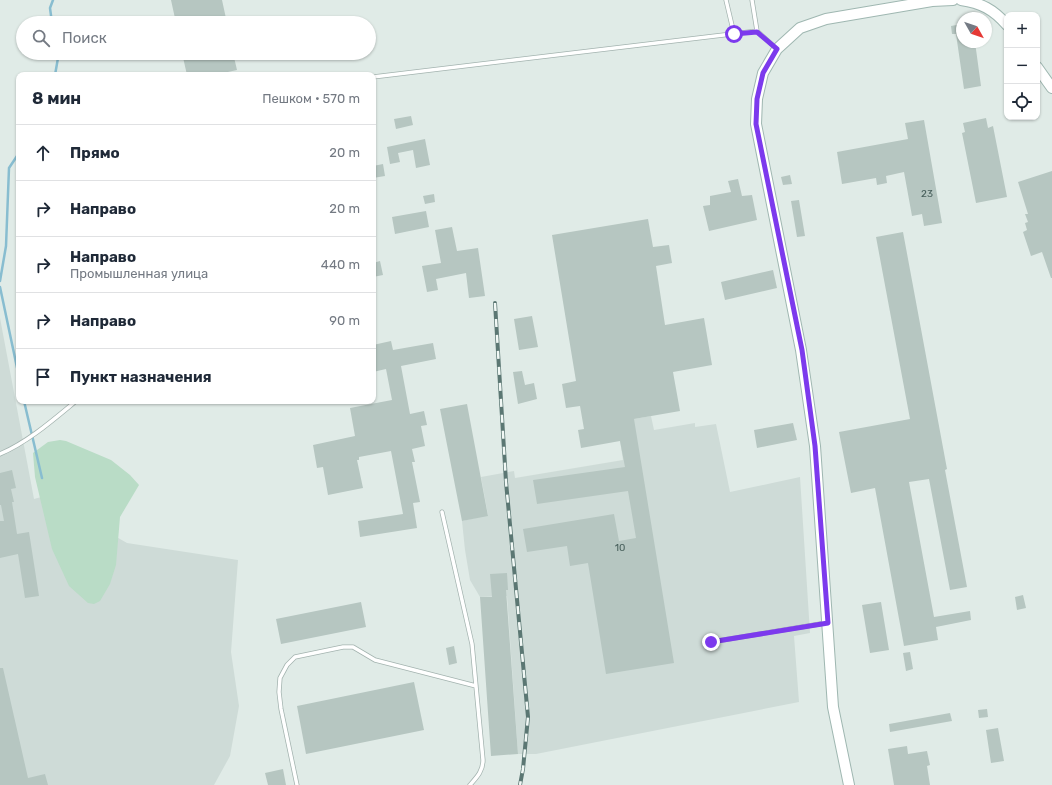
<!DOCTYPE html>
<html lang="ru">
<meta charset="utf-8">
<style>
body{margin:0;font-family:Rubik,sans-serif;background:#f2f2f3;color:#1f2937}
.controls{position:absolute;right:12px;top:12px;display:grid;overflow:hidden;border-radius:8px;box-shadow:0 1px 3px #0004}
.controls button{width:36px;height:36px;display:grid;place-items:center;padding:0;border:0;border-bottom:1px solid #e0e1e3;background:#fff;color:#1f2937;font:20px sans-serif}
.compass{position:absolute;left:956px;top:12px;width:36px;height:36px;border-radius:50%;background:#fff;box-shadow:0 1px 3px #0004;rotate:130deg}
.stop{position:absolute;width:12px;height:12px;margin:-9px;border:3px solid #7c3aed;border-radius:50%;background:#fff}
.stop.end{background:#7c3aed;border-color:#fff;box-shadow:0 1px 4px #0008}
.list{margin:0;padding:0;list-style:none}
h2{display:flex;justify-content:space-between;align-items:center;height:52px;margin:0;padding:0 16px;font-size:17px}
h2 small{font-size:13px;font-weight:400;color:#747a83}
.list li{display:grid;grid-template-columns:26px 1fr auto;gap:12px;align-items:center;box-sizing:border-box;height:56px;padding:0 16px;border-top:1px solid #e0e1e3}
.list b{display:block;font-size:15px;white-space:nowrap}
.list p{margin:0;font-size:13px;white-space:nowrap;color:#747a83}
.list em{font-size:13px;font-style:normal;color:#747a83}
.icon{flex:none;width:22px;height:22px;fill:none;stroke:currentColor;stroke-width:2;stroke-linecap:round;stroke-linejoin:round}
.map{position:relative;flex:none;width:1052px;height:785px;overflow:hidden}
.search{position:absolute;background:#fff;box-shadow:0 1px 3px #0004;left:16px;top:16px;width:360px;height:44px;display:flex;align-items:center;gap:10px;box-sizing:border-box;padding:0 14px;border-radius:22px;color:#747a83;font-size:15px}
.panel{position:absolute;background:#fff;box-shadow:0 1px 3px #0004;left:16px;top:72px;width:360px;height:332px;border-radius:8px}
.map>svg:first-child{display:block}
</style>
<div class="map">
<svg width="1052" height="785" viewBox="0 0 1052 785">
<rect width="100%" height="100%" fill="#e0ebe7"/>
<path fill="#cedbd7" d="M0 318 34 499 67 490 113 535 127 543 238 560 231 652 239 706 230 756 214 785H0Z
M651 416 654 430 695 423V427L716 424 730 492 800 477 810 633 794 636 799 702 536 754H518L507 596 480 597 470 580 465 550 462 521 488 515 481 477 514 471 515 478 623 460 617 422Z"/>
<path fill="#b9dcc6" d="M60 440 66 441 111 460 130 475 139 485 120 517 116 565 110 584 100 601 94 604 88 603 69 586 52 549 35 477 33 453 48 442Z"/>
<g fill="none" stroke-linecap="round" stroke-linejoin="round">
<path stroke="#88bdd0" stroke-width="2.5" d="M52 23 50 8 53 0
M55 75 58 58 57 53
M0 281 6 246 9 168 19 153
M0 287 19 377
M24 401 42 478"/>
</g>
<path fill="#b6c6c1" d="M171 0H222L227 23H176Z
M962 24V42H975L981 86 964 89 956 34H952L951 26Z
M182 53H233L237 70 214 75H187Z
M411 116 413 125 396 129 394 119Z
M986 118 988 128 993 126 1007 197 976 203 962 133 965 132 963 123Z
M924 120 942 223 924 226 922 214 912 216 904 172 886 176 887 183 877 185 876 178 842 184 837 152 908 139 905 123Z
M425 139 430 165 416 168 413 150 398 153 400 162 390 164 387 147Z
M383 164 385 176 373 178V166Z
M1052 171V278H1051L1042 252 1031 256 1023 232 1027 230 1025 223 1028 222 1025 214H1028L1018 182Z
M790 175 792 184 783 185 781 177Z
M738 179 742 196 752 195 757 220 709 231 703 206 710 205V196L731 192 728 181Z
M434 194 435 202 425 204 423 196Z
M799 200 805 236 797 237 791 201Z
M426 211 429 227 395 234 392 217Z
M648 219 653 247 669 245 672 263 656 266 665 325 704 318 712 365 673 372 680 411 634 419 674 663 606 674 588 563 570 566 567 546 527 552 523 529 614 514 619 541 636 538 628 491 537 504 533 480 625 467 620 441 581 448 578 430 584 429 580 406 566 408 562 384 576 381 552 235Z
M452 227 457 251 478 248 485 296 469 298 466 273 436 279 438 290 427 292 422 266 441 263 435 230Z
M903 232 947 469 945 470 967 587 950 590 929 479 909 482 934 617 970 611 971 620 936 627 938 640 904 646 875 488 851 493 839 432 910 419 876 237Z
M380 261 383 275 373 277V263Z
M773 270 777 288 725 300 721 282Z
M532 316 538 347 519 350 514 319Z
M391 341 393 350 433 343 436 359 401 366 410 414 424 411 427 425 421 426 425 446 412 449 415 462H412L420 502 413 503 417 528 360 537 358 521 403 514 391 451 359 457V460H357L363 488 328 495 323 467 317 468 313 445 355 436 350 408 392 400 386 369 373 372V345Z
M522 371 525 385 534 383 537 399 518 404 513 372Z
M467 404 488 516 462 521 440 409Z
M793 423 797 440 757 448 754 430Z
M12 470 16 488 11 489 14 502H12L17 534 29 532 39 596 25 598 18 554 0 558V521H4L1 505H0V473Z
M507 573 508 590H506L518 754 491 756 480 597H492L490 574Z
M1023 595 1026 608 1017 610 1015 597Z
M361 602 366 627 281 644 276 619Z
M881 602 889 650 870 653 862 605Z
M454 646 457 663 449 665 446 648Z
M910 652 913 669 906 671 903 653Z
M0 668H3L28 778 45 774 48 785H0Z
M414 682 424 730 306 754 297 706Z
M987 709 988 717 979 718 978 710Z
M950 713 952 721 890 732 889 724Z
M998 728 1004 761 991 763 986 730Z
M907 746 908 754 927 751 930 765 927 766 930 785H894L888 749Z
M283 769 286 785H268L265 773Z"/>
<g fill="none" stroke-linecap="round" stroke-linejoin="round">
<g stroke="#a3b3af" stroke-width="5">
<path id="lane" d="M726 0 734 34
M752 0 757 31
M373 77 757 31 777 49
M0 454C28 442 53 420 76 401
M442 512 472 644 483 760C483 771 477 777 470 785
M711 642 826 623
M297 785 281 709 279 692 280 678 287 665 295 657 343 647H353L375 660 476 686"/>
</g>
<g stroke="#9fb7b1" stroke-width="12">
<path id="secondary" d="M961 0C981 3 993 9 1007 25
M1037 67 1052 88
M849 785 833 707 815 446 801 350 756 124 757 99 763 73 777 49 800 28 826 19 932 1 953 0"/>
</g>
<use href="#lane" stroke="#fff" stroke-width="3.5"/>
<use href="#secondary" stroke="#fff" stroke-width="10"/>
<g stroke="#5b7773" stroke-width="4">
<path id="rail" d="M495 303 506 482 528 717 523 769 520 785"/>
</g>
<use href="#rail" stroke="#f1f8f5" stroke-width="2.5" stroke-dasharray="8" stroke-linecap="butt"/>
</g>
<g fill="none" stroke-linecap="round" stroke-linejoin="round">
<path stroke="#7c3aed" stroke-width="5" d="M711 642 828 623 815 446 802 350 756 124 757 99 763 73 777 49 757 32 734 34"/>
</g>
<g text-anchor="middle" stroke-width="3" stroke-linejoin="round" paint-order="stroke">
<g font-size="10" fill="#465e5a">
<text x="927" y="197">23</text>
<text x="620" y="551">10</text>
</g>
</g>
</svg>
<div class="controls">
<button>+</button>
<button>−</button>
<button><svg class="icon" aria-label="locate" viewBox="0 0 24 24"><circle cx="12" cy="12" r="6"/><path d="M12 2v4M12 18v4M2 12h4M18 12h4"/></svg></button>
</div>
<svg class="compass" viewBox="-18 -18 36 36"><path d="M0-13l5 13h-10z" fill="#e53935"/><path d="M0 13l5-13h-10z" fill="#747a83"/></svg>
<div class="stop" style="left:734px;top:34px"></div>
<div class="stop end" style="left:711px;top:642px"></div>
<div class="search"><svg class="icon" aria-label="search" viewBox="0 0 24 24"><circle cx="10" cy="10" r="6"/><path d="M15 15l6 6"/></svg>Поиск</div>
<section class="panel">
<h2>8 мин<small>Пешком · 570 m</small></h2>
<ul class="list">
<li><svg class="icon" aria-label="ahead" viewBox="0 0 24 24"><path d="M12 20V5M6 11l6-6 6 6"/></svg><div><b>Прямо</b></div><em>20 m</em></li>
<li><svg class="icon" aria-label="right" viewBox="0 0 24 24"><path d="M7 20v-9h11M14 6l5 5-5 5"/></svg><div><b>Направо</b></div><em>20 m</em></li>
<li><svg class="icon" aria-label="right" viewBox="0 0 24 24"><path d="M7 20v-9h11M14 6l5 5-5 5"/></svg><div><b>Направо</b><p>Промышленная улица</p></div><em>440 m</em></li>
<li><svg class="icon" aria-label="right" viewBox="0 0 24 24"><path d="M7 20v-9h11M14 6l5 5-5 5"/></svg><div><b>Направо</b></div><em>90 m</em></li>
<li><svg class="icon" aria-label="arrive" viewBox="0 0 24 24"><path d="M6 21V4h12l-3 4 3 4H6"/></svg><div><b>Пункт назначения</b></div></li>
</ul>
</section>
</div>
